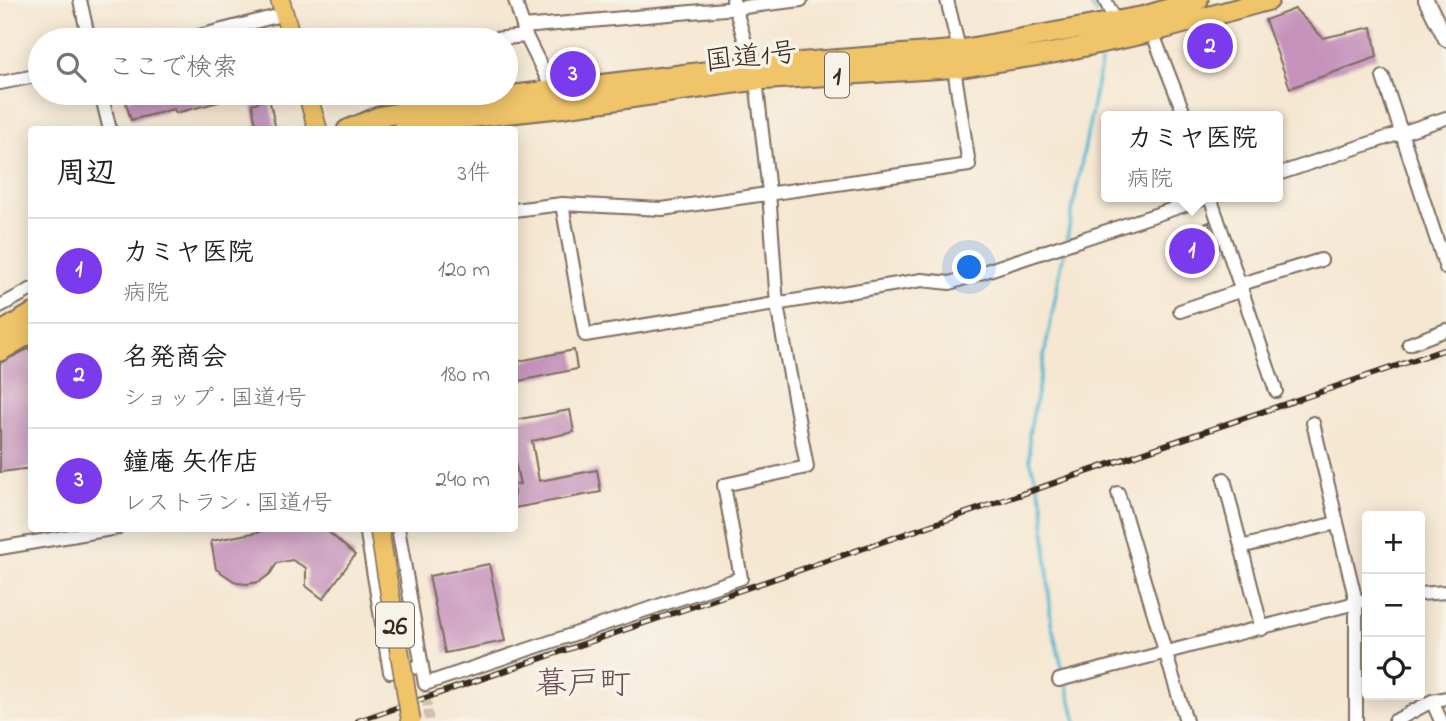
<!DOCTYPE html>
<html lang="ja">
<meta charset="utf-8">
<style>
body{margin:0;font-family:"Indie Flower","Klee One",sans-serif;background:#f2f2f2;color:#202124}
.controls{position:absolute;right:21px;bottom:21px;display:grid;overflow:hidden;border-radius:7px;box-shadow:0 4px 18px #0003}
.controls button{width:63px;height:63px;display:grid;place-items:center;padding:0;border:0;border-bottom:2px solid #e0e0e0;background:#fff;color:#202124;font:35px sans-serif}
.you{position:absolute;left:970px;top:268px;width:24px;height:24px;margin:-18px;border:5px solid #fff;border-radius:50%;background:#1a73e8;box-shadow:0 0 0 10px #1a73e833}
.badge{display:grid;place-items:center;width:46px;height:46px;border-radius:50%;background:#7c3aed;color:#fff;font-size:23px;font-weight:700}
.pin{position:absolute;translate:-50% -50%;border:4px solid #fff;box-shadow:0 2px 7px #0006}
.popup{position:absolute;left:1101px;top:111px;width:182px;height:91px;box-sizing:border-box;display:grid;place-content:center;border-radius:7px;background:#fff;filter:drop-shadow(0 2px 5px #0005);font-size:23px;white-space:nowrap;color:#757577}
.popup b{font-size:26px;color:#202124}
.popup::after{content:'';position:absolute;left:50%;top:100%;margin-left:-14px;border:14px solid transparent;border-top-color:#fff}
.list{margin:0;padding:0;list-style:none}
h2{display:flex;justify-content:space-between;align-items:center;height:91px;margin:0;padding:0 28px;font-size:30px}
h2 small{font-size:23px;font-weight:400;color:#757577}
.list li{display:grid;grid-template-columns:46px 1fr auto;gap:21px;align-items:center;box-sizing:border-box;height:105px;padding:0 28px;border-top:2px solid #e0e0e0}
.list b{display:block;font-size:26px;white-space:nowrap}
.list p{margin:0;font-size:23px;white-space:nowrap;color:#757577}
.list em{font-size:23px;font-style:normal;color:#757577}
.icon{flex:none;width:38px;height:38px;fill:none;stroke:currentColor;stroke-width:2;stroke-linecap:round;stroke-linejoin:round}
.map{position:relative;flex:none;width:1446px;height:721px;overflow:hidden}
.search{position:absolute;background:#fff;box-shadow:0 4px 18px #0003;left:28px;top:28px;width:490px;height:77px;display:flex;align-items:center;gap:18px;box-sizing:border-box;padding:0 24px;border-radius:38px;color:#757577;font-size:26px}
.panel{position:absolute;background:#fff;box-shadow:0 4px 18px #0003;left:28px;top:126px;width:490px;height:406px;border-radius:7px}
.map>svg:first-child{display:block}
</style>
<div class="map">
<svg width="1446" height="721" viewBox="0 0 1446 721">
<rect width="100%" height="100%" fill="#f7f3e8"/>
<filter id="ink" filterUnits="userSpaceOnUse"><feTurbulence type="fractalNoise" baseFrequency=".0143" numOctaves="2"/><feDisplacementMap in="SourceGraphic" scale="14" xChannelSelector="R" yChannelSelector="G"/><feConvolveMatrix kernelMatrix="1 2 1 2 8 2 1 2 1" color-interpolation-filters="sRGB"/></filter>
<filter id="wash" filterUnits="userSpaceOnUse"><feTurbulence type="fractalNoise" baseFrequency=".00686" numOctaves="4" result="noise"/><feDisplacementMap in="SourceGraphic" scale="28" xChannelSelector="R" yChannelSelector="G"/><feGaussianBlur stdDeviation="1.57" result="paint"/><feColorMatrix in="noise" values="0 0 0 0 0 0 0 0 0 0 0 0 0 0 0 0 0 1.4 0 .05"/><feComposite in="paint" operator="in"/></filter>
<g filter="url(#wash)">
<rect width="100%" height="100%" fill="#f5e7d2"/>
<g fill="none" stroke-linecap="round" stroke-linejoin="round">
<path stroke="#52b7d0" stroke-width="3.5" d="M1087 0 1096 13 1103 5
M1067 238 1101 63
M1064 674 1051 623 1043 503 1030 460 1029 435 1064 252
M1066 682 1076 721"/>
</g>
<g id="blocks">
<path fill="#c592bb" d="M1295 9 1323 38 1372 27 1377 57 1290 88 1265 20Z
M152 93H242V96L176 113 174 109 131 120 125 100Z
M269 98 276 130H257L252 104Z
M1209 222 1215 256 1187 262 1178 237Z
M32 347V468L0 472V363Z
M574 350 577 369 514 382V362Z
M570 410 574 432 532 441 539 481 597 470 601 492 514 508V485L520 484 514 458V420Z
M279 528H324L355 555 323 599 306 586V568L292 560 277 563 270 574 259 582 247 584 237 583 216 569 211 541Z
M489 564 505 641 445 653 429 576Z"/>
</g>
</g>
<g filter="url(#ink)">
<use href="#blocks" fill-opacity="0" stroke="#7c6c5d" stroke-width="2"/>
<g fill="none" stroke-linecap="round" stroke-linejoin="round">
<path stroke="#d0c1ae" stroke-width="9" stroke-dasharray="9 4.5" stroke-linecap="butt" d="M425 684 429 721"/>
<g stroke="#7c6c5d" stroke-width="16">
<path id="minor" d="M80 0 89 40
M515 0 526 36 555 94
M947 0 961 57
M1105 0 1115 20
M523 27 736 8 801 0
M1152 32 1185 116
M183 40 285 14
M482 40 526 36
M1383 77 1446 268
M0 83 40 75
M101 93 110 130
M1278 174 1446 118
M1210 197 1276 391
M562 204 585 335 922 280 950 283 1209 197
M514 210 562 204 662 209 969 165 954 68
M1241 284 1321 260
M0 306 32 289
M1180 311 1242 290
M1409 344 1446 330
M1313 423 1356 601V721
M1224 479 1262 629
M1118 493 1186 721
M366 528 390 672 422 666
M398 528 425 684 741 578 724 485 807 467 777 305 769 192 756 80 733 0
M1241 547 1336 523
M0 548 117 528
M1420 594 1446 592
M1059 680 1367 600
M1395 721 1432 701
M1441 721 1432 701 1446 698"/>
</g>
<g stroke="#7c6c5d" stroke-width="18">
<path id="tertiary" d="M1426 0 1446 39"/>
</g>
<g stroke="#7c6c5d" stroke-width="21">
<path id="primary" d="M280 0 292 40
M307 93 318 130"/>
</g>
<g stroke="#7c6c5d" stroke-width="23">
<path id="trunk" d="M347 130 378 117 449 103 754 66 960 50 1145 16 1198 0
M402 130 457 119 558 108 756 80 963 67 1053 53 1152 32 1269 0
M0 333 32 314
M0 351 32 332"/>
</g>
<use href="#minor" stroke="#fff" stroke-width="12"/>
<use href="#tertiary" stroke="#fff" stroke-width="14"/>
<use href="#primary" stroke="#f0c469" stroke-width="18"/>
<use href="#trunk" stroke="#f0c469" stroke-width="19"/>
<g stroke="#3b2a1e" stroke-width="6">
<path id="rail" d="M358 721 1446 349"/>
</g>
<use href="#rail" stroke="#f7f3e8" stroke-width="3.5" stroke-dasharray="10" stroke-linecap="butt"/>
<g stroke="#7c6c5d" stroke-width="21" stroke-linecap="butt">
<path id="primary-bridge" d="M379 528 411 721"/>
</g>
<use href="#primary-bridge" stroke="#f0c469" stroke-width="18"/>
</g>
</g>
<g text-anchor="middle" stroke-width="7" stroke-linejoin="round" paint-order="stroke">
<g fill="#f7f3e8" stroke="#73665b" stroke-width="2">
<rect x="825" y="52.5" width="24" height="45" rx="5"/>
<rect x="376" y="602.5" width="38" height="45" rx="5"/>
</g>
<g font-size="26" font-weight="bold" fill="#3b2a1e">
<text x="837" y="84">1</text>
<text x="395" y="634">26</text>
</g>
<g font-size="28" fill="#3b2a1e" stroke="#f7f3e8">
<text transform="translate(751 55) rotate(-6)" y="10">国道1号</text>
</g>
<g font-size="32" fill="#6b4e55" stroke="#f7f3e8">
<text x="583" y="693">暮戸町</text>
</g>
</g>
</svg>
<div class="controls">
<button>+</button>
<button>−</button>
<button><svg class="icon" aria-label="locate" viewBox="0 0 24 24"><circle cx="12" cy="12" r="6"/><path d="M12 2v4M12 18v4M2 12h4M18 12h4"/></svg></button>
</div>
<div class="you"></div>
<div class="pin badge" style="left:1192px;top:251px">1</div>
<div class="popup"><b>カミヤ医院</b>病院</div>
<div class="pin badge" style="left:1210px;top:46px">2</div>
<div class="pin badge" style="left:573px;top:74px">3</div>
<div class="search"><svg class="icon" aria-label="search" viewBox="0 0 24 24"><circle cx="10" cy="10" r="6"/><path d="M15 15l6 6"/></svg>ここで検索</div>
<section class="panel">
<h2>周辺<small>3件</small></h2>
<ul class="list">
<li><span class="badge">1</span><div><b>カミヤ医院</b><p>病院</p></div><em>120 m</em></li>
<li><span class="badge">2</span><div><b>名発商会</b><p>ショップ · 国道1号</p></div><em>180 m</em></li>
<li><span class="badge">3</span><div><b>鐘庵 矢作店</b><p>レストラン · 国道1号</p></div><em>240 m</em></li>
</ul>
</section>
</div>
